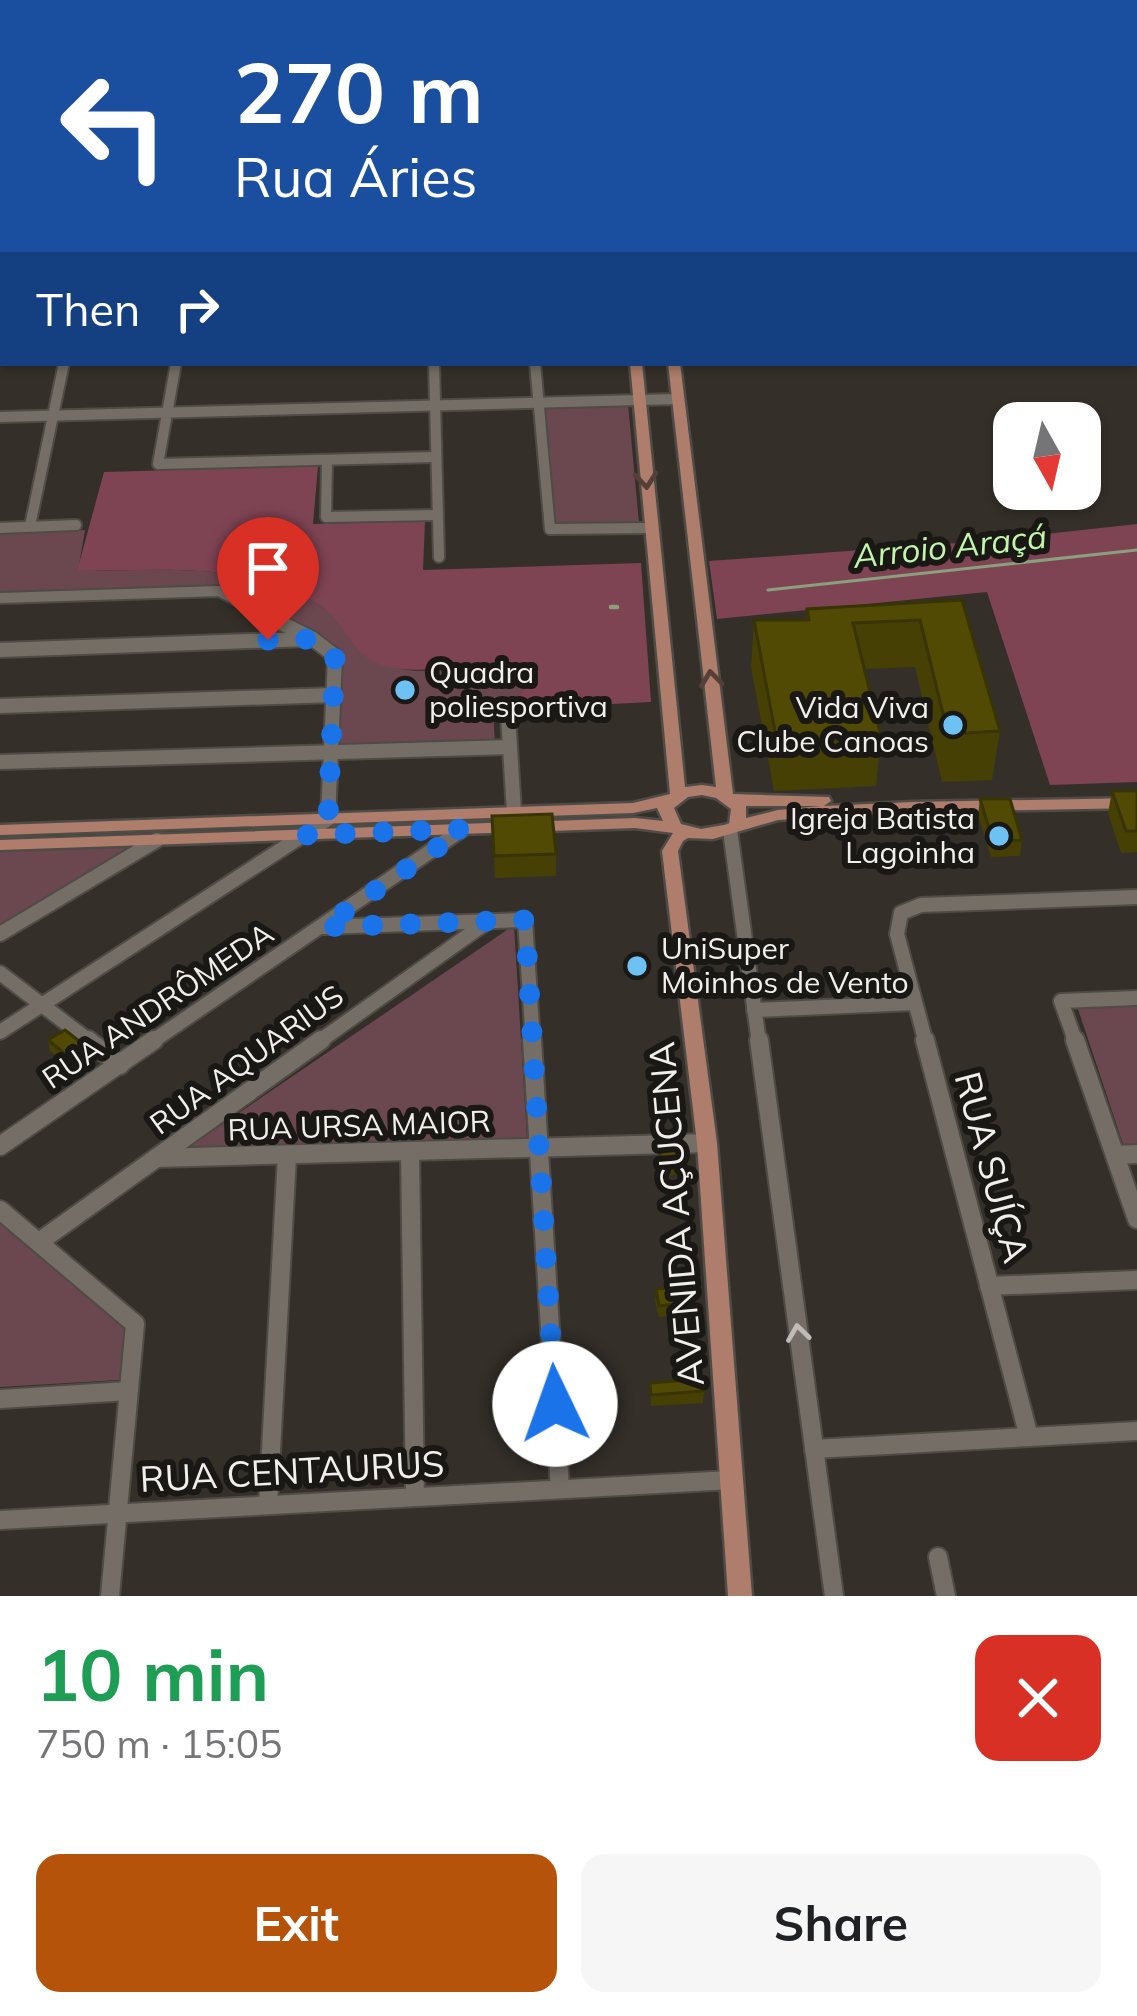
<!DOCTYPE html>
<meta charset="utf-8">
<style>
body{margin:0;font-family:Mulish,sans-serif;background:#f6f6f6;color:#202124;height:100vh;display:flex;flex-direction:column;font-size:45px;white-space:nowrap}
*{box-sizing:border-box;margin:0}
p{font-size:39px;color:#757577}
.icon{flex:none;width:66px;height:66px;fill:none;stroke:currentColor;stroke-width:2;stroke-linecap:round;stroke-linejoin:round}
.map{position:relative;height:1596px;overflow:hidden}
.panel{display:flex;flex-direction:column;background:#fff;flex:1}
.panel>*{flex:none}
.top-card{position:absolute;left:0px;top:0px;width:1137px;height:366px;box-shadow:0 3px 9px #0004;background:#1a4fa0;color:#fff;overflow:hidden}
.needle{width:78px;rotate:172deg}
.buttons{position:absolute;left:993px;top:402px;display:grid;gap:24px}
.buttons a{display:grid;place-items:center;width:108px;height:108px;border-radius:24px;background:#fff;box-shadow:0 3px 9px #0004;font-size:60px}
.pin{position:absolute;display:grid;place-items:center;width:102px;height:102px;color:#fff;margin:-123px -51px;border-radius:50% 50% 50% 0;rotate:-45deg;box-shadow:0 0 12px #0007}
.pin .icon{rotate:45deg}
.me{position:absolute;width:132px;margin:-66px;rotate:357deg;stroke-linejoin:round;filter:drop-shadow(0 0 9px #0008)}
.turn{display:flex;align-items:center;gap:42px;height:252px;padding:0 36px;font-size:54px}
.turn .icon{width:156px;height:156px;stroke-width:2.5}
.turn b{display:block;font-size:84px;line-height:102px}
.then{display:flex;align-items:center;height:114px;padding:0 36px;background:#0003;gap:24px;font-size:45px}
.round{display:grid;place-items:center;flex:none;width:126px;height:126px;border-radius:24px;background:#f6f6f6}
.head{display:flex;align-items:center;justify-content:space-between;height:204px;padding:0 36px}
h1{font-size:72px;font-weight:700;line-height:90px;color:#1e9e55}
.action{display:flex;gap:24px;margin-top:auto;padding:24px 36px}
.action a{flex:1;height:138px;border-radius:24px;background:#b45309;color:#fff;font-size:48px;font-weight:700;line-height:138px;text-align:center}
.action a+a{background:#f6f6f6;color:#202124}
.map>svg:first-child{display:block}
.green{fill:#6b474f}
.forest{fill:#7f4453}
.lines{fill:none;stroke-linecap:round;stroke-linejoin:round}
.stream-far1{stroke:#8aa07d;stroke-width:3}
.stream{stroke:#8aa07d;stroke-width:4.5}
.minor-far3-casing{stroke:#4f4b46;stroke-width:12}
.minor-far2-casing{stroke:#4f4b46;stroke-width:14}
.minor-far1-casing{stroke:#4f4b46;stroke-width:18}
.minor-casing{stroke:#4f4b46;stroke-width:22}
.major-casing{stroke:#4f4b46;stroke-width:5}
.minor-far3{stroke:#746e67;stroke-width:9}
.minor-far2{stroke:#746e67;stroke-width:10}
.minor-far1{stroke:#746e67;stroke-width:14}
.minor{stroke:#746e67;stroke-width:18}
.major{fill:#ae7d6c;fill-rule:evenodd}
.wall{fill:#464004}
.shaded-wall{fill:#393404}
.building{fill:#514a05;stroke:#393404;stroke-width:3}
.oneway{stroke:#554038}
.oneway2{stroke:#c0bbb6}
.route{stroke:#1a73e8;stroke-width:21;stroke-dasharray:0 37.8}
.poi-dot{fill:#6dc2f3;stroke:#1a1815;stroke-width:4.5}
.labels{text-anchor:middle;stroke-width:12;stroke-linejoin:round;paint-order:stroke}
.poi-label{font-size:30px;fill:#f2eeeb;stroke:#1a1815;text-anchor:start}
.street-label{font-size:30px;fill:#f2eeeb;stroke:#1a1815}
.water-label{font-size:33px;font-style:italic;fill:#c1f5aa;stroke:#1a1815}
.near-street-label{font-size:36px;fill:#f2eeeb;stroke:#1a1815}
</style>
<div class="map">
<svg width="1137" height="1596" viewBox="0 0 1137 1596">
<rect width="100%" height="100%" fill="#342f29"/>
<!-- green -->
<g class="green">
<path d="M628,404L639,523L556,524L544,406Z"/>
<path d="M85,530L78,571C159,571 249,560 321,606C354,627 350,654 398,668C435,678 481,657 526,668L533,678L515,699L514,709L493,710L495,743L340,749L341,652L227,587L0,594V533Z"/>
<path d="M141,845L0,930V851Z"/>
<path d="M514,925L527,1139L186,1149L488,943Z"/>
<path d="M1137,1006V1147H1124L1078,1009Z"/>
<path d="M0,1222L127,1327L119,1380L0,1387Z"/>
</g>
<!-- forest -->
<g class="forest">
<path d="M318,466L313,524L425,521L423,570L641,563L651,702L514,709L515,699L533,678L526,668C477,656 426,680 379,664C352,654 344,621 321,606C248,560 159,571 77,571L104,472Z"/>
<path d="M1137,524V782L1050,785L987,592L717,619L709,561L972,542Z"/>
</g>
<g class="lines">
<!-- stream-far1 -->
<g class="stream-far1">
<path d="M768,590L1137,550"/>
<path d="M611,607H617"/>
</g>
<!-- stream -->
<path class="stream" d="M611,607H617"/>
<defs>
<g id="minor-far3">
<path d="M587,0H617"/>
<path d="M737,3L742,0"/>
</g>
<g id="minor-far2">
<path d="M176,363L158,464L436,457"/>
<path d="M434,363L439,557"/>
<path d="M535,363L550,529L650,528"/>
<path d="M0,417L678,399"/>
<path d="M327,460L326,517L438,515"/>
<path d="M30,526L64,363"/>
<path d="M0,528L76,525"/>
<path d="M0,598L219,591L254,609"/>
</g>
<g id="minor-far1">
<path d="M0,650L308,639"/>
<path d="M0,706L334,695"/>
<path d="M508,715L514,812"/>
<path d="M0,762L510,747"/>
<path d="M730,830L759,1043"/>
<path d="M323,927L525,920L533,1043"/>
<path d="M0,934L157,840"/>
<path d="M0,973L92,1043"/>
<path d="M754,1010L914,1003"/>
<path d="M0,1032L328,819L335,656L313,639L248,606"/>
<path d="M150,1043L463,829"/>
<path d="M317,1043L487,922"/>
<path d="M926,1043L897,934L901,913L921,905L1137,897"/>
<path d="M1076,1043L1061,1001L1137,998"/>
</g>
<g id="minor">
<path d="M88,1040L120,1065"/>
<path d="M532,1040L560,1489"/>
<path d="M759,1040L834,1596"/>
<path d="M925,1040L1029,1437"/>
<path d="M1075,1040L1137,1219"/>
<path d="M0,1146L154,1040"/>
<path d="M410,1152L415,1497"/>
<path d="M1115,1155L1137,1154"/>
<path d="M156,1158L707,1143"/>
<path d="M0,1210L135,1324L110,1596"/>
<path d="M39,1242L321,1040"/>
<path d="M989,1286L1137,1280"/>
<path d="M0,1399L128,1391"/>
<path d="M814,1449L1137,1431"/>
<path d="M268,1505L287,1156"/>
<path d="M0,1520L731,1480"/>
<path d="M938,1557L946,1596"/>
</g>
<g id="major">
<path d="M1134,14L1137,15V21L1134,20Z"/>
<path d="M3,56V62L0,63V57Z"/>
<path d="M3,167V182L0,183V168Z"/>
<rect x="0" y="207" width="3" height="16"/>
<path d="M630,363H642L685,787L702,785L716,787L668,363H680L733,794L829,797L831,801L824,806L912,802L1137,798V808L912,812L778,820L713,839L688,838L683,841L678,851L717,1143L752,1596H728L697,1143L662,851L673,833L635,828L0,850V840L635,818L663,821L657,808L633,813L0,835V825L633,803L670,794ZM702,795L716,798L731,809L729,824L701,829L681,824L674,808L688,797ZM746,806H821L778,810L746,818Z"/>
</g>
</defs>
<!-- minor-far3 casing -->
<use href="#minor-far3" class="minor-far3-casing"/>
<!-- minor-far2 casing -->
<use href="#minor-far2" class="minor-far2-casing"/>
<!-- minor-far1 casing -->
<use href="#minor-far1" class="minor-far1-casing"/>
<!-- minor casing -->
<use href="#minor" class="minor-casing"/>
<!-- major casing -->
<use href="#major" class="major-casing"/>
<!-- minor-far3 -->
<use href="#minor-far3" class="minor-far3"/>
<!-- minor-far2 -->
<use href="#minor-far2" class="minor-far2"/>
<!-- minor-far1 -->
<use href="#minor-far1" class="minor-far1"/>
<!-- minor -->
<use href="#minor" class="minor"/>
<!-- major -->
<use href="#major" class="major"/>
</g>
<!-- wall -->
<g class="wall">
<path d="M962,600L1000,731L992,780L942,782L915,667L865,669L881,737L876,786L774,791L751,667L754,620H806L807,609Z"/>
<path d="M1112,791H1137V852L1121,853L1108,813Z"/>
<path d="M980,799L1022,840L1020,856L991,857L978,815Z"/>
<path d="M492,816L556,854V876L495,878Z"/>
<path d="M48,1040L95,1063L78,1074L50,1051Z"/>
<path d="M659,1146L688,1163L687,1174L660,1175Z"/>
<path d="M656,1289L693,1302V1313L659,1317L655,1301Z"/>
<path d="M650,1383L704,1391L703,1403L651,1406Z"/>
</g>
<!-- shaded-wall -->
<path class="shaded-wall" d="M93,1052L95,1063L78,1074L76,1063Z"/>
<!-- building -->
<g class="building">
<path d="M962,600L1000,731L948,734L920,620L853,623L881,737L777,742L754,620H809L807,609Z"/>
<path d="M1112,791H1137V831H1126Z"/>
<path d="M980,799H1010L1022,840L993,841Z"/>
<path d="M552,814L556,854L494,856L492,816Z"/>
<path d="M65,1030L93,1052L76,1063L48,1040Z"/>
<path d="M659,1146H686L688,1163L661,1164Z"/>
<path d="M690,1286L693,1302L659,1306L656,1289Z"/>
<path d="M702,1379L704,1391L651,1395L650,1383Z"/>
</g>
<!-- one-way arrows -->
<defs><path id="oneway-chevron" d="M-2-3.5L2.5 0L-2 3.5" fill="none" stroke-width="1.6" stroke-linecap="round" stroke-linejoin="round" transform="scale(3)"/></defs>
<g class="oneway">
<use href="#oneway-chevron" transform="translate(646 480) rotate(85)"/>
<use href="#oneway-chevron" transform="translate(711 679) rotate(-97)"/>
</g>
<use class="oneway2" href="#oneway-chevron" transform="translate(798 1333) rotate(-98)"/>
<g class="lines">
<!-- route -->
<path class="route" d="M268,640L313,639L335,656L328,819L306,835L464,829L323,927L525,920L555,1404"/>
</g>
<!-- markers -->
<g class="poi-dot">
<circle cx="405" cy="690" r="12"/>
<circle cx="953" cy="725" r="12"/>
<circle cx="999" cy="836" r="12"/>
<circle cx="637" cy="966" r="12"/>
</g>
<g class="labels">
<!-- poi labels -->
<g class="poi-label">
<text x="429" y="683">Quadra<tspan x="429" dy="34">poliesportiva</tspan></text>
<text x="929" y="718" text-anchor="end">Vida Viva<tspan x="929" dy="34">Clube Canoas</tspan></text>
<text x="975" y="829" text-anchor="end">Igreja Batista<tspan x="975" dy="34">Lagoinha</tspan></text>
<text x="661" y="959">UniSuper<tspan x="661" dy="34">Moinhos de Vento</tspan></text>
</g>
<!-- street labels -->
<g class="street-label">
<text transform="translate(158 1006) rotate(-34)" y="10">RUA ANDRÔMEDA</text>
<text transform="translate(247 1060) rotate(-36)" y="10">RUA AQUARIUS</text>
<text transform="translate(359 1126) rotate(-2)" y="10">RUA URSA MAIOR</text>
</g>
<!-- water labels -->
<g class="water-label">
<text transform="translate(950 546) rotate(-6)" y="12">Arroio Araçá</text>
</g>
<!-- near-street labels -->
<g class="near-street-label">
<text transform="translate(992 1167) rotate(75)" y="13">RUA SUÍÇA</text>
<text transform="translate(676 1214) rotate(-95)" y="13">AVENIDA AÇUCENA</text>
<text transform="translate(292 1471) rotate(-3)" y="13">RUA CENTAURUS</text>
</g>
</g>
</svg>
<div class="buttons">
<a><svg class="needle" viewBox="-14 -14 28 28"><path d="M0-13l5 13h-10z" fill="#e53935"/><path d="M0 13l5-13h-10z" fill="#757577"/></svg></a>
</div>
<div class="pin" style="left:268px;top:640px;background:#d93025"><svg class="icon" aria-label="arrive" viewBox="0 0 24 24"><path d="M6 21V4h12l-3 4 3 4H6"/></svg></div>
<svg class="me" style="left:555px;top:1404px" viewBox="-20 -20 40 40"><circle r="19" fill="#fff"/><path d="M0-13L10 11 0 6-10 11z" fill="#1a73e8"/></svg>
<div class="top-card">
<div class="turn"><svg class="icon" aria-label="left" viewBox="0 0 24 24"><path d="M17 20v-9H6M10 6l-5 5 5 5"/></svg><div><b>270 m</b>Rua Áries</div></div>
<div class="then">Then<svg class="icon" aria-label="right" viewBox="0 0 24 24"><path d="M7 20v-9h11M14 6l5 5-5 5"/></svg></div>
</div>
</div>
<section class="panel">
<div class="head"><div><h1>10 min</h1><p>750 m · 15:05</p></div><a class="round" style="background:#d93025;color:#fff"><svg class="icon" aria-label="close" viewBox="0 0 24 24"><path d="M6 6l12 12M18 6L6 18"/></svg></a></div>
<div class="action"><a>Exit</a><a>Share</a></div>
</section>
